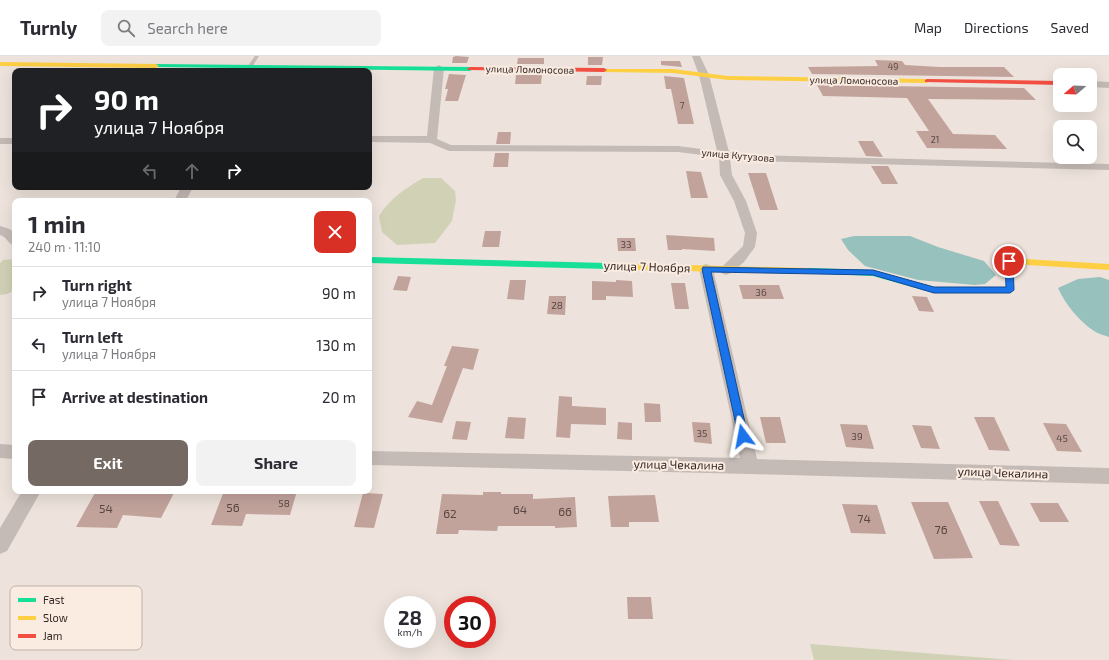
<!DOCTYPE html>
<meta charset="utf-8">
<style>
body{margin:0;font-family:"Exo 2",sans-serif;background:#f2f2f3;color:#2b2b33;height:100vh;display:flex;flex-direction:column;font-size:15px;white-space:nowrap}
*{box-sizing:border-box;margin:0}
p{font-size:13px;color:#7c7c81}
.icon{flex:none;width:22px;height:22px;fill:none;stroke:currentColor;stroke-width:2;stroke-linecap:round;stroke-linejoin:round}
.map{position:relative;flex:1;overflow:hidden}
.drawer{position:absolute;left:12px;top:142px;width:360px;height:296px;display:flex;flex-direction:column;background:#fff;border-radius:8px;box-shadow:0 4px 16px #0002}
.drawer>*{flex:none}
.guide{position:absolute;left:12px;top:12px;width:360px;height:122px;border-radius:8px;box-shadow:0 4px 16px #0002;background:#202124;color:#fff;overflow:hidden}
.needle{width:26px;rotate:251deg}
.buttons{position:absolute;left:1053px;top:12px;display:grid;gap:8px}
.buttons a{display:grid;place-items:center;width:44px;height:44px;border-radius:8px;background:#fff;box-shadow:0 4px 16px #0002;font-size:20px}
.speed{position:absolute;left:384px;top:540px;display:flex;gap:8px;font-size:20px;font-weight:700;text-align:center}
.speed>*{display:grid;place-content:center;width:52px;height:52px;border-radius:50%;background:#fff;box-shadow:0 4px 16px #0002;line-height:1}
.speed small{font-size:10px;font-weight:400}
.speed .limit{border:6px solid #d22;background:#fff;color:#111}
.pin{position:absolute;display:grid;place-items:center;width:34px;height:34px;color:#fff;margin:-17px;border:2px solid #fff;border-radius:50%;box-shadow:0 1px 4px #0007}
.me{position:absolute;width:44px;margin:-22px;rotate:347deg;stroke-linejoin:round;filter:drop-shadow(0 0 3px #0008)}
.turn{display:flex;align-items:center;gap:14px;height:84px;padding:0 16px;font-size:18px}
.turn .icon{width:52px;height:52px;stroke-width:2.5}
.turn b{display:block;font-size:28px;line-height:34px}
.lanes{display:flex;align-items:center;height:38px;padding:0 16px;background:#0003;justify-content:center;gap:20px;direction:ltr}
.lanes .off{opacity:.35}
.round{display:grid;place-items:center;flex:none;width:42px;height:42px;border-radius:8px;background:#f2f2f3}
.headline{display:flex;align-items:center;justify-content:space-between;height:68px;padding:0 16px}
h1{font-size:24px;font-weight:700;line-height:30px}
.action{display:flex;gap:8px;margin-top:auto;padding:8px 16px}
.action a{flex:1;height:46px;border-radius:8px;background:#756964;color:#fff;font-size:16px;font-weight:700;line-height:46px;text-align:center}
.action a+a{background:#f2f2f3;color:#2b2b33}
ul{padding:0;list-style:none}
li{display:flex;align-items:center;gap:12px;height:52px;padding:0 16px;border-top:1px solid #e1e1e2}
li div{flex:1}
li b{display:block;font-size:15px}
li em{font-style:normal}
header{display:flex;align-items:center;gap:24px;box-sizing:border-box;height:56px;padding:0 20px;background:#fff;border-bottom:1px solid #e1e1e2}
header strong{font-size:19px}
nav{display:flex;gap:22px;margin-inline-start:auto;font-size:14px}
.search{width:280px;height:36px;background:#f2f2f3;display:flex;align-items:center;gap:10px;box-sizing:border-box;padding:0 14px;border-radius:8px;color:#7c7c81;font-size:15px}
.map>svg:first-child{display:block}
.green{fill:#d0d1b5}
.water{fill:#97c1bc}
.building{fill:#c2a39c}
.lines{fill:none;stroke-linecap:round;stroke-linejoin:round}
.lane{fill:#c5bbb6;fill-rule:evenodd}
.street{fill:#c5bbb6;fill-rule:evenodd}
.fast{fill:#16e098;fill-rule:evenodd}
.slow{fill:#ffcf43;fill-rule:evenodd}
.jam{fill:#f24e42;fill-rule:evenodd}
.route{fill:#1a73e8;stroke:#114b97}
.labels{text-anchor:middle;stroke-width:4;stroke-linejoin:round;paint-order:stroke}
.far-number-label{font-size:9px;fill:#584742}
.far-street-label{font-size:10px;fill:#352824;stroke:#fbece2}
.number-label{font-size:10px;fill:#584742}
.street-label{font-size:12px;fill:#352824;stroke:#fbece2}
.near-number-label{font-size:12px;fill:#584742}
.key{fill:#fbece2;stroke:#c0b1a9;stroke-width:1}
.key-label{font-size:11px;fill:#352824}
</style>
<header>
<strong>Turnly</strong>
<div class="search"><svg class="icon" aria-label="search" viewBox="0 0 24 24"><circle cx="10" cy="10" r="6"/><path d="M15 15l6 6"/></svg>Search here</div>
<nav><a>Map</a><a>Directions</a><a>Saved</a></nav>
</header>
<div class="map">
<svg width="1109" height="604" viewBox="0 0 1109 604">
<rect width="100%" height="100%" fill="#ede3dc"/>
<!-- green -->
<g class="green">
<path d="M423,122H441L455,135L456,144L452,165L435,187L397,189L382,176L379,160C390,142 406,132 423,122Z"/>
<path d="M15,203V234L7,238L0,239V207L3,204Z"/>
<path d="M810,588L1013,604H814Z"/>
</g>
<!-- water -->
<g class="water">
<path d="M854,180H910L938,191L984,205L996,219L985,228L975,229L918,224L865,210L848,194L841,183Z"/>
<path d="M1100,221L1109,224V281C1104,279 1099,278 1094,275C1079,265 1065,248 1058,232L1078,223Z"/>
</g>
<!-- building -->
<g class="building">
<path d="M456,0L469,1L467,7H452L453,1Z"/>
<path d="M588,1H603L602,9H588Z"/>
<path d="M518,2H544V8H517Z"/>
<path d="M875,4L902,5L905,9L940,11H1004L1014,21L812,18L808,11L878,10Z"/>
<path d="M661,5H680L682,11L661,9Z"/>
<path d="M449,18L466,19L458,45H445L448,33H445Z"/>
<path d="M516,19H542L541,28H515Z"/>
<path d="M587,20H602L601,29H586Z"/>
<path d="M664,20L684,22L694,68H678L671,33H666Z"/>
<path d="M817,29L1024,32L1036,44L928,43L953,78L995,79L1007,93L927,92L916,75H929L907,42L823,40Z"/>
<path d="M498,76H511L510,88H496Z"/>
<path d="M858,85H873L883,101L866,100Z"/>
<path d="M495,97H509L508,111H493Z"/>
<path d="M871,110H888L898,128H882Z"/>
<path d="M686,115L701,116L708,142H691Z"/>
<path d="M748,117H766L778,154H760Z"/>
<path d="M485,175H501L499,191H482Z"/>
<path d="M666,179L714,182L715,195L682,193V194H668Z"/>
<path d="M617,182H635L636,195H618Z"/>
<path d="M398,220L411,221L407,235L393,234Z"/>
<path d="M510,224H526L524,244L507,243Z"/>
<path d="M616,224L632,225L633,241L606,240V244H592V225L616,226Z"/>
<path d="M671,227H685L689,253H675Z"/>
<path d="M739,229H779L784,243H743Z"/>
<path d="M549,240H566L565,259L547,258Z"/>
<path d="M912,240L927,241L934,256L919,255Z"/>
<path d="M452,290L479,293L473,314L463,312L442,367L408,361L417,345L432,349L447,310H444Z"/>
<path d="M559,340L572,341V350L606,352V369L571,368L570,382L556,381Z"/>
<path d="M644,347L660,348L661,366H645Z"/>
<path d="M508,361L526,362L524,383L505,382Z"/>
<path d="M760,361H780L786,387H766Z"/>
<path d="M974,361H994L1010,395L989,394Z"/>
<path d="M456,365L471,366L467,384L452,383Z"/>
<path d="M618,366L632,367V384L617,383Z"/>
<path d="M692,366L710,367L712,388L694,386Z"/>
<path d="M1043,367L1066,368L1082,396L1057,395Z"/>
<path d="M840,368L867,369L874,393L846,391Z"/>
<path d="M912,369L931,370L940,393L921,392Z"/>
<path d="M96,435L148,436L175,435L161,462L123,459L117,472L76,471Z"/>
<path d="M224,435H297L290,459L246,458L242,470L211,469Z"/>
<path d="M483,436H501V438H533V443L575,441L577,471L555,472V470H498L497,475L459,474L458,478H436L442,438L483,439Z"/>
<path d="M363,437L383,438L374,472L354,471Z"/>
<path d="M655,439L659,466H629V471H611L608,440Z"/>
<path d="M979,445H998L1020,490L1000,489Z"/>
<path d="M911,446H948L973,502L934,503Z"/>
<path d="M1030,447H1058L1069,466H1040Z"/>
<path d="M842,448L877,449L886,478L851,477Z"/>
<path d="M627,541H651L653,563H628Z"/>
</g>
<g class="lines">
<!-- lane -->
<path class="lane" d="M255,0H259L252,11H248V10Z"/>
<!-- street -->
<g class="street">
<path d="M692,0H700L709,19L729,96L750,99L1109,108V114L750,105L730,103L732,119L746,145L757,177L755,191L744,206L731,217L726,219L721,217L719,214L743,190L745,177L734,145L720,119L719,101L678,96L449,95L430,87L369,86V80H427L434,12L439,9L444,12L437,83L451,89L678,90L717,95L699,19Z"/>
<path d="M1090,25L1109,26V32L1090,31Z"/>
<rect x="0" y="82" width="15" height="6"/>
<path d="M181,131H193L186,145H174Z"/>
<path d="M0,170C15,174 15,175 15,190C8,188 7,181 0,179Z"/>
<path d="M706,208L711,210L713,213L757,403L1109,412V428L750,418L369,409V395L740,402L699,213L701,210Z"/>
<path d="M0,388L15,389V403L0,402Z"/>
<path d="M22,435H41L7,495L0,498V472Z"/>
</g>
<!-- fast -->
<g class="fast">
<path d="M156,8L470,11L473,13L470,15L154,11V9Z"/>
<path d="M369,201L608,207L612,210L608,213L369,207Z"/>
<path d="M808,212L873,214L934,231H1006L1010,229L1013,230L1014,234L1010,237H934L873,220L805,217L804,215L805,213Z"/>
</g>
<!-- slow -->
<g class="slow">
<path d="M0,6L156,8L159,10L156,12L0,10Z"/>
<path d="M602,13H673L728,20L927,23L930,25L927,27L728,24L673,17L604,16L602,15Z"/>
<path d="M1009,202L1109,208V214L1013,208L1014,232L1010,235L1006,232L1005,205Z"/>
<path d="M608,207L808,212L812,215L808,218L608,213L604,210Z"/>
</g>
<!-- jam -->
<g class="jam">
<path d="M470,11L604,12L607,14L604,16L468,14L467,13Z"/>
<path d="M927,23L1060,25V29L925,26V24Z"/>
</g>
</g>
<!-- route -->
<path class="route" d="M1009,202L1013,205L1014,234L1010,237H934L873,219L711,216L748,380L747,383L743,384L739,383L702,213L703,211L873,214L934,231H1006L1005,205Z"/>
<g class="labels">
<!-- far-number labels -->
<g class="far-number-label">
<text x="893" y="14">49</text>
<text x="682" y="53">7</text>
<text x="935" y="87">21</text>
</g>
<!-- far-street labels -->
<g class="far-street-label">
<text transform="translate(530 13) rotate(1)" y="4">улица Ломоносова</text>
<text transform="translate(854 24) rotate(1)" y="4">улица Ломоносова</text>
<text transform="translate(738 99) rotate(5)" y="4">улица Кутузова</text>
</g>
<!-- number labels -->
<g class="number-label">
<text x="626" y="192">33</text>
<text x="761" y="240">36</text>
<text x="557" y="253">28</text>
<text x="702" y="381">35</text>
<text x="857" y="384">39</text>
<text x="1062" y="386">45</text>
<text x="284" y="451">58</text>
</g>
<!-- street labels -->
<g class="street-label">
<text transform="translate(647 211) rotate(2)" y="4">улица 7 Ноября</text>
<text transform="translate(679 409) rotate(1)" y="4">улица Чекалина</text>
<text transform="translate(1003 417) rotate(2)" y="4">улица Чекалина</text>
</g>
<!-- near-number labels -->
<g class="near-number-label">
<text x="233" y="456">56</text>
<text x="106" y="457">54</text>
<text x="520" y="458">64</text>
<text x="565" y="460">66</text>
<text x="450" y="462">62</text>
<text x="864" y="467">74</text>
<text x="941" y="478">76</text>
</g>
</g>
<!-- legend -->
<rect x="10" y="530" width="132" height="64" rx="6" class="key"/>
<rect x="18" y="542" width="18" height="4" fill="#16e098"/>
<rect x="18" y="560" width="18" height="4" fill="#ffcf43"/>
<rect x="18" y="578" width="18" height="4" fill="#f24e42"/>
<g class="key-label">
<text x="43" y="548">Fast</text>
<text x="43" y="566">Slow</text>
<text x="43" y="584">Jam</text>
</g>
</svg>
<div class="buttons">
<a><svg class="needle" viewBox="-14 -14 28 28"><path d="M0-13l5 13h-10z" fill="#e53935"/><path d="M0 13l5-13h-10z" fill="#7c7c81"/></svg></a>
<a><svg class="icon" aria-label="search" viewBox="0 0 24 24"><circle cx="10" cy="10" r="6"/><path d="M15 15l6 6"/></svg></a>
</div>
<div class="speed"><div>28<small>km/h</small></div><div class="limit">30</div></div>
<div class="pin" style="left:1009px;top:205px;background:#d93025"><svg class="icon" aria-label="arrive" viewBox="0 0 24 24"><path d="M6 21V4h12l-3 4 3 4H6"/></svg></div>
<svg class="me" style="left:743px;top:380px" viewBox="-20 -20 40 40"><path d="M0-17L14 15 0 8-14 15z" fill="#1a73e8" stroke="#fff" stroke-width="4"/></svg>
<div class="guide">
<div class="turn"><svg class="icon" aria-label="right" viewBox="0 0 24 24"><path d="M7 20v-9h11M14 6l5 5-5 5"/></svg><div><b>90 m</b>улица 7 Ноября</div></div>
<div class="lanes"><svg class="icon off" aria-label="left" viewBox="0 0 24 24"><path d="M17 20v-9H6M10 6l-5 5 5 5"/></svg><svg class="icon off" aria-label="ahead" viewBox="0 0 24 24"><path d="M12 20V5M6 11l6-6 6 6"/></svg><svg class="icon" aria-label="right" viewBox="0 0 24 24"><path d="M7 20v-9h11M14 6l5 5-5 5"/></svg></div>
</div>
<section class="drawer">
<div class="headline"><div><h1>1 min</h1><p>240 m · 11:10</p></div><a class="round" style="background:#d93025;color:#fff"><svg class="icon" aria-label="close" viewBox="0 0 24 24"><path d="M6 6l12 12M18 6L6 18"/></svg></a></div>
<ul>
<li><svg class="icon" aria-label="right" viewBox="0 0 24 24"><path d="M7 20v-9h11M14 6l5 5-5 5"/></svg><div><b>Turn right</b><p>улица 7 Ноября</p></div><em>90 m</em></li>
<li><svg class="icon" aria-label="left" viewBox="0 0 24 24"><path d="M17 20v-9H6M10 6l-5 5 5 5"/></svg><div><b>Turn left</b><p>улица 7 Ноября</p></div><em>130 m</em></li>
<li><svg class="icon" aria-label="arrive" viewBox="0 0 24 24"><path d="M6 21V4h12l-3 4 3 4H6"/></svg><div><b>Arrive at destination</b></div><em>20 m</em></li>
</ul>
<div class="action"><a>Exit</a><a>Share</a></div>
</section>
</div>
